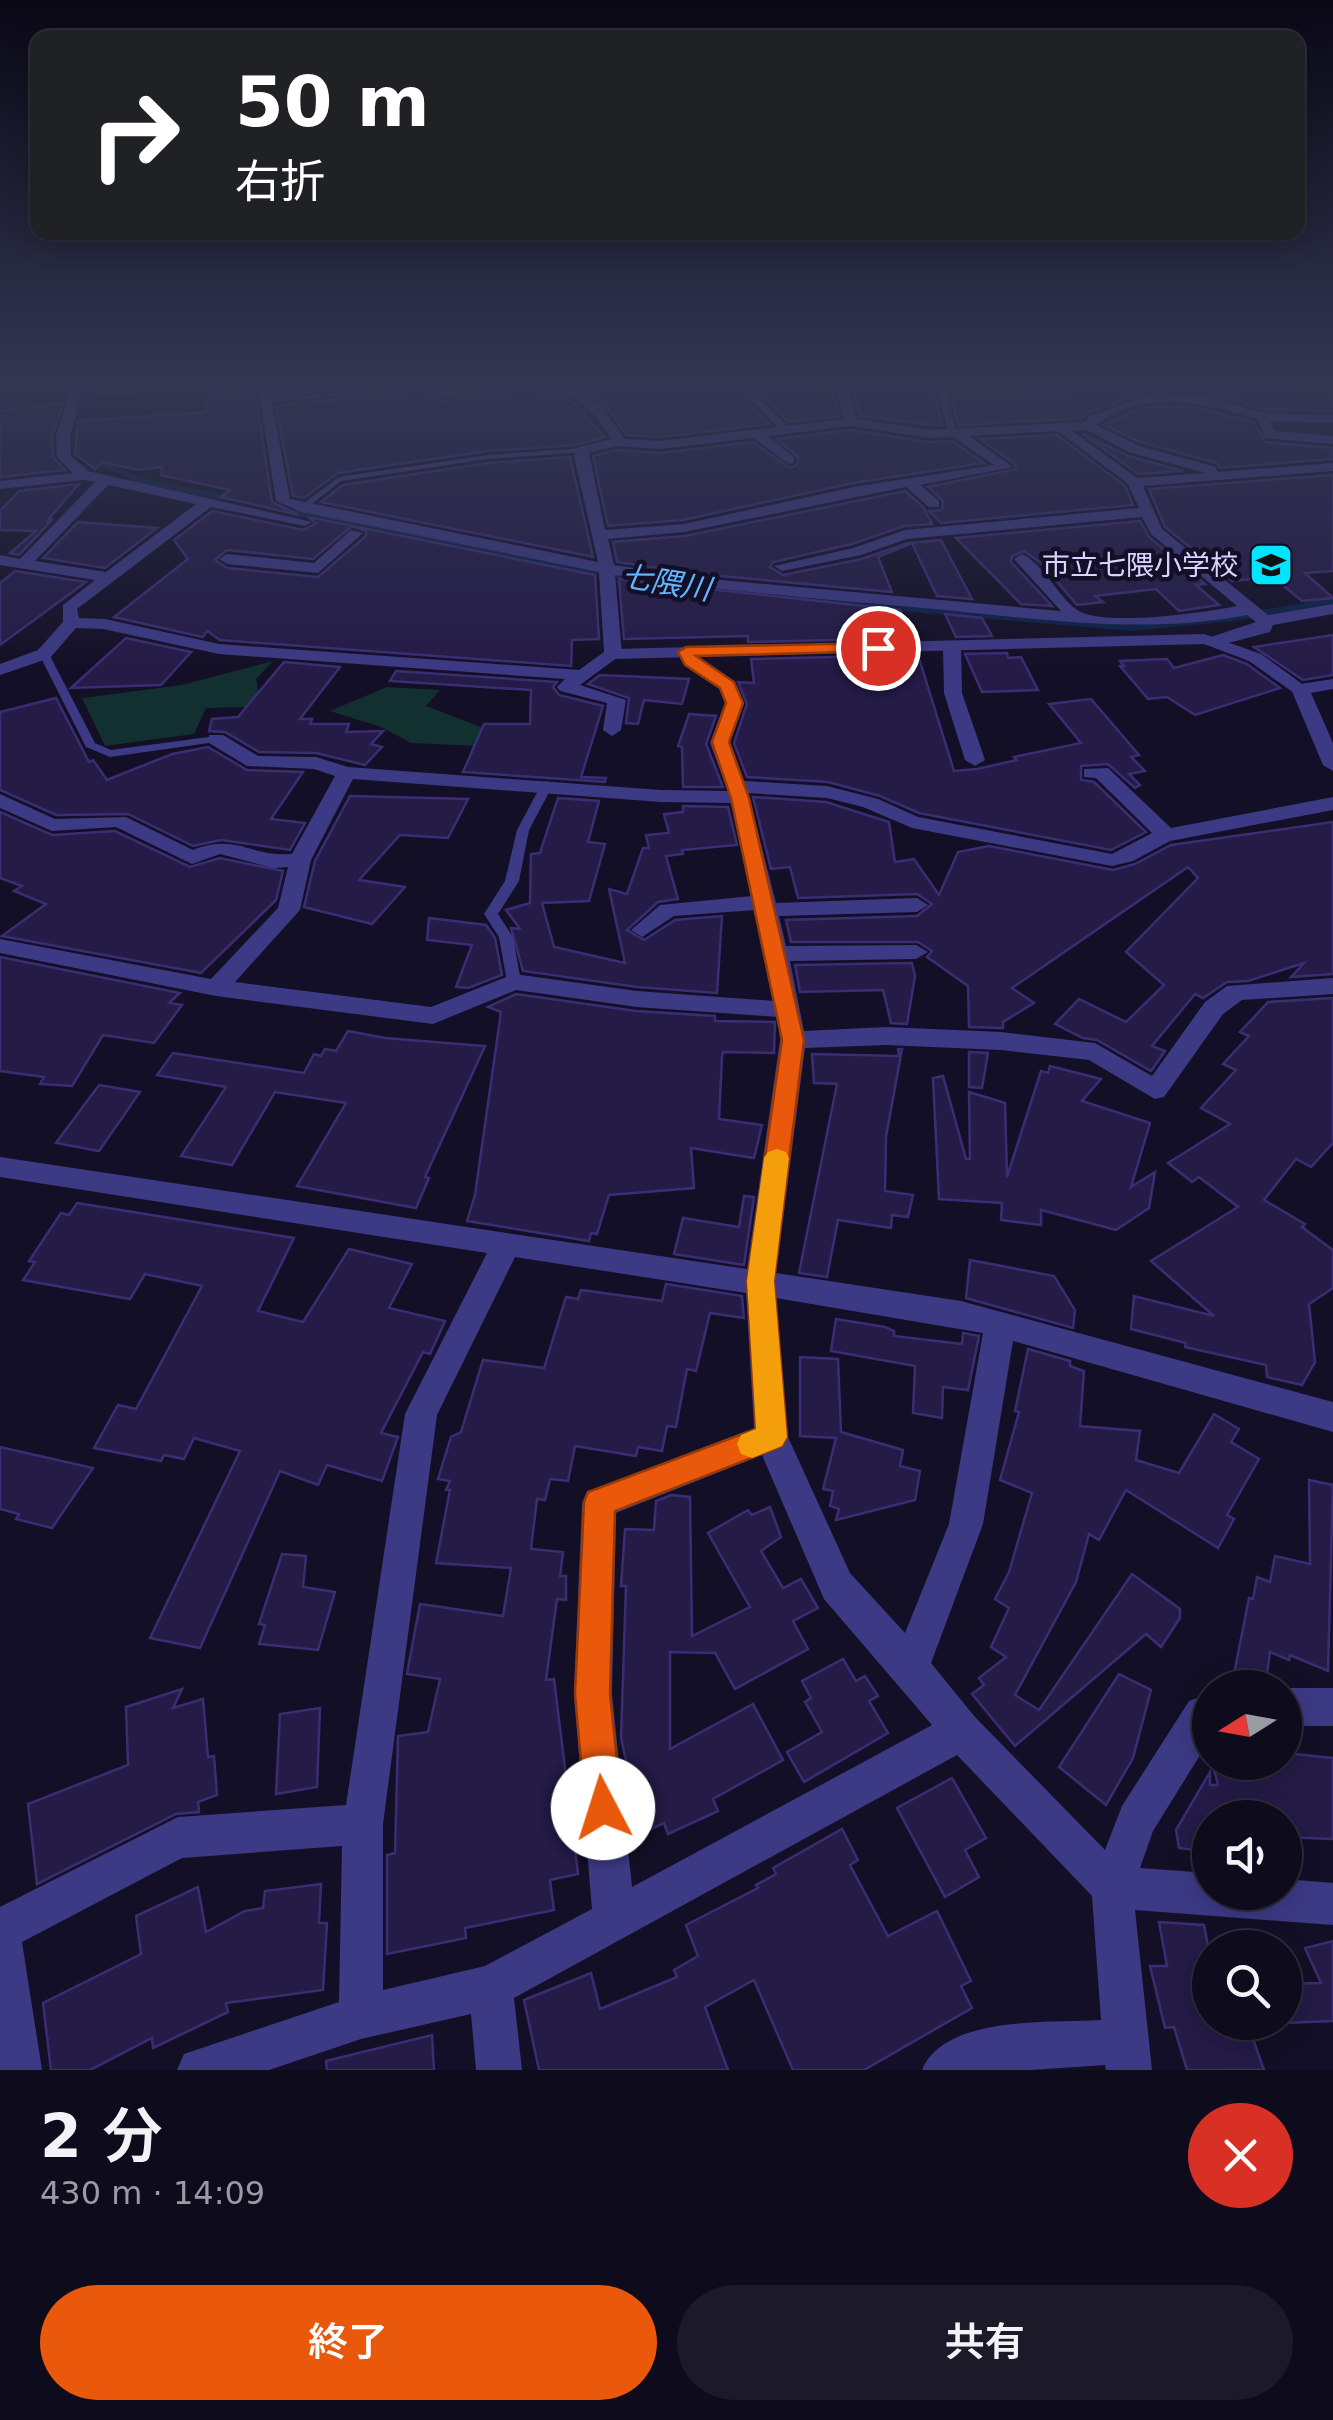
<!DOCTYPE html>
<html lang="ja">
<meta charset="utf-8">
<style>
body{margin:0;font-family:"DejaVu Sans","Noto Sans JP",sans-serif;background:#1c1929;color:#f1f3f6;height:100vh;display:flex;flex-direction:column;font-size:38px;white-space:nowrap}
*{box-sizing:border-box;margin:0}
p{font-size:32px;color:#9b9ba3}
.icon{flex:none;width:55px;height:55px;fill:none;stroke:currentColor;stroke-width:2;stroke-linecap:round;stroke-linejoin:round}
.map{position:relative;height:2070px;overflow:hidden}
.side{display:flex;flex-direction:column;background:#0e0b1c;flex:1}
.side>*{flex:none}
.guide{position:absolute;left:30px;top:30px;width:1275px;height:210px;border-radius:20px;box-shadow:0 5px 25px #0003,0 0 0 2px #2e2b3b;background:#202124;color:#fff;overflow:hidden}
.needle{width:65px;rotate:259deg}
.buttons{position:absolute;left:1192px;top:1670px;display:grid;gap:20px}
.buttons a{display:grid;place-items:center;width:110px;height:110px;border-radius:50%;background:#0e0b1c;box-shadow:0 5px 25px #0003,0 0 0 2px #2e2b3b;font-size:50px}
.pin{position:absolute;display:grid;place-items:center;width:85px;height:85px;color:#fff;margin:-42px;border:5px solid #fff;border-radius:50%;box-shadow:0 2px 10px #0007}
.me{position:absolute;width:110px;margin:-55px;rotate:355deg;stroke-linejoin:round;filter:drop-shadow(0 0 8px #0008)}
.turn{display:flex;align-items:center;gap:35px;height:210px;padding:0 40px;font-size:45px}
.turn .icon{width:130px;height:130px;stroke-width:2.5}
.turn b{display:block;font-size:70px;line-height:85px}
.round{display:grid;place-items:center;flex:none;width:105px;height:105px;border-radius:52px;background:#1c1929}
.summary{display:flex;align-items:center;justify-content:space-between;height:170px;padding:0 40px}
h1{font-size:60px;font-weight:600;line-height:75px}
.action{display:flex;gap:20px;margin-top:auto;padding:20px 40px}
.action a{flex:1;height:115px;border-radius:60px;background:#ea580c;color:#fff;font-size:40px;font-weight:600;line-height:115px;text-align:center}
.action a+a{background:#1c1929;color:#f1f3f6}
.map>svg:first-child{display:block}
.green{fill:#12302f}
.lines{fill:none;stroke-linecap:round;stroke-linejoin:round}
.stream-far1{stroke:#0c2248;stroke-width:5}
.stream{stroke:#0c2248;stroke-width:6}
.building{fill:#241b47;stroke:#3b2d73;stroke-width:2.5;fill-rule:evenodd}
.service{fill:#3d3a85;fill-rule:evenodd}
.minor{fill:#3d3a85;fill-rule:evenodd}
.tertiary{fill:#3d3a85;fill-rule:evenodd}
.route{fill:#ea580c;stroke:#983908;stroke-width:2.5}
.slow{fill:#f59e0b}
.labels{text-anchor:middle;stroke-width:9;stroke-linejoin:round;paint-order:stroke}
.far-poi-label{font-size:28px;fill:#d9d4ff;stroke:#130f26;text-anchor:end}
.far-water-label{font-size:30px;font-style:italic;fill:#62b6ff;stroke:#130f26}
</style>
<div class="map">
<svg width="1333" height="2070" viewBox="0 0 1333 2070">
<rect width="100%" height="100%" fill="#130f26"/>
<!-- green -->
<g class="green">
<path d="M273,661L256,679L260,700L248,707L206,708L194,734L105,746L82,698L182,685Z"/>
<path d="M387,687L440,690L426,706L481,727L478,746L411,743L381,727L330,711Z"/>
</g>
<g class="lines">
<!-- stream-far1 -->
<g class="stream-far1">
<path d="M85,431L91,381"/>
<path d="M91,458L141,481L233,499"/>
<path d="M282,510L558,566"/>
</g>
<!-- stream -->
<g class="stream">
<path d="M546,563L689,587"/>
<path d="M794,599L1131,628L1233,618L1333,601"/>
</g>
</g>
<!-- building -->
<g class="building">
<path d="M353,381H407L274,396L273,389Z"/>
<path d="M619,381H810L811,390H832L839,416L788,422L761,394L752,393L749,404L770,424L660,437L626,435L604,403L585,390Z"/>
<path d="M858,381H936L932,386L943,426L860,416L853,390Z"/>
<path d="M1143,381H1277L1292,391L1333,388V411L1264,409L1207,392L1155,388L1089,412L1083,418L958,425L951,396L1142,390L1146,386Z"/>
<path d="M255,391L272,502L299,515L221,497L230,490L161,475L162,467L139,470L102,462L95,469L75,454L78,421L206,412L207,396Z"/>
<path d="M422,391L439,402L514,391L556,394L574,403L605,437L576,445L488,451L338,473L304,498L293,496L276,406Z"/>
<path d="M63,403L52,436L53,457L65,470L0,477V411Z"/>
<path d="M1155,406L1195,408L1254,422L1265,442L1333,448V459L1220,468L1217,463L1140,442L1104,425L1136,410Z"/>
<path d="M851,430L928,442L952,441L984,463L853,483L683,520L608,526L593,456L616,450L660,453L753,442L790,468L797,465L798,457L777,439Z"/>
<path d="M1083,434L1128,456L1183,471L1138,474Z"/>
<path d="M1057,435L1125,486L1133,505L941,523L929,511L942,510L943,501L928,487L1016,469L1015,464L980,439Z"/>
<path d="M570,457L593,557L321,502L343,485L488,463Z"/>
<path d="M1333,475V571L1305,573L1333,598L1302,601L1273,577L1232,581L1165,527L1149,489Z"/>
<path d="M79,484L46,522L53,519L19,555L10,553L36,531L0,530V511L19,491Z"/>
<path d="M905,491L923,507L932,524L904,526L852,544L773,562L770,567L783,575L862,559L908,543L941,540L972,599L937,596L912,543L878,557L892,592L699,574L617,562L613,542L685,536Z"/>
<path d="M212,511L304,530L316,523L308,517L595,575L599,639L572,640L571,666L220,640L207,631L203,637L114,617L188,559L174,540ZM352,526L366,531V536L318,577L227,568L215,560L227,550L313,559Z"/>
<path d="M1140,521L1149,537L1205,584L1196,585L1219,605L1179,611L1156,589L1095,596L1103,602L1077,605L1041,563L1024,551L1012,556L1011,562L1052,606L1021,604L956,538Z"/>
<path d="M78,522L157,528L105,568L43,558Z"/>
<path d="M15,571L86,582L0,645V583Z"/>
<path d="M619,579L900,610L911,638L748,642V636L624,639Z"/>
<path d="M945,614L982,618L992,636L956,637Z"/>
<path d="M1333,635V675L1303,680L1254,647Z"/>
<path d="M126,638L191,652L161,685L71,688Z"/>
<path d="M1007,653L1008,658L1021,657L1038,690L982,692L965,654Z"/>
<path d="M918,655L954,771L977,769L1017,760L1014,757L1081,743L1049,704L1091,699L1139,755L1131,757L1145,771L1129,774L1140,785L1135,788L1108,764L1081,766V780L1094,782L1146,832L1111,850L919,813L880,796L828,782L747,777L734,743L747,704L738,682L754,683L751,659Z"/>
<path d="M1223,655L1247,664L1280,688L1195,715L1167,697L1148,699L1120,666H1124L1120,661L1167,659L1174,668Z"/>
<path d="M284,662L340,667L300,719H312L310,724H349L346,732L383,731L371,744L382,747L365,765L316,753L259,752L225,732L209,731L212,719L238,717Z"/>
<path d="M396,671L557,682L553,687L559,695L603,706L581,777L606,778L605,782L463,772L484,724H530L531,690L390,681Z"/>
<path d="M600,675L689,679L682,704L644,700L638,724L626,723L629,698L588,684Z"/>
<path d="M56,698L89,762L93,760L107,780L172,754L208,747L247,770L303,772L271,819L305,823L290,850L221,840L193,846L128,814L56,815L0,790V712Z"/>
<path d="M689,714L716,716L706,744L723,787H683L682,747L678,746Z"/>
<path d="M350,796L468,799L448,838L400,835L359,880L405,887L372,924L304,907L315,861Z"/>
<path d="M753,797L826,802L889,822L895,862L914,859L939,895L958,852L989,846L1113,870L1135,864L1171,845L1333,822V974L1291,977L1304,963L1248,981L1227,982L1203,998L1195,994L1152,1046L1165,1051L1151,1071L1097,1040L1083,1038L1055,1024L1079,999L1126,1022L1164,985L1126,952L1198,878L1188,867L1012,988L1034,1003L1003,1022V1028L969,1027L968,986L927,957L932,951L918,942H791L786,920L917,916L932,904L917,894L798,898L790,867L771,869Z"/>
<path d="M558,798L599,801L588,842L605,844L589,901L542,903L554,947L625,963L609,889L627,894L643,848H649L646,835L669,833L664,814L683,812V806L728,807L737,845L682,850L683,854L666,856L678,899L658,902L627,930L644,940L675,920L722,916L717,993L637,987L523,971L511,928L520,929L506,910L530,903L531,854L540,853Z"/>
<path d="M0,812L52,835L115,831L190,867L220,858L283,871L276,900L201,973L2,936L46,904L14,891L22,886L0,878Z"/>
<path d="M429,918L486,925L495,938L502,975L468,988L456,987L472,945L427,940Z"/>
<path d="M0,957L180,993L169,1003L182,1005L154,1043L103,1035L72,1086L40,1084L44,1077L0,1071Z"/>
<path d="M912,963L915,976L907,1024L891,1023L883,990L800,992L795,965Z"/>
<path d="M516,994L636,1011L715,1016V1021L775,1022L774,1053L723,1052L722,1057L719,1119L762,1125L754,1158L691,1148L694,1188L609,1195L597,1234L591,1233L589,1241L467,1221L475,1195L501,1012L488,1007Z"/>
<path d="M1333,998V1143L1311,1167L1296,1159L1264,1200L1305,1224L1302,1227L1333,1250V1288L1309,1304L1315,1362L1302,1385L1267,1377L1266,1365L1185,1347L1186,1343L1131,1329L1134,1296L1214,1316L1151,1261L1238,1207L1199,1177L1192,1182L1168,1163L1230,1124L1201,1108L1236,1070L1223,1064L1249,1036L1240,1032L1268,1002Z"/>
<path d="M348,1031L385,1038L485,1046L425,1177L429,1178L416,1208L297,1186L346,1103L275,1092L232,1165L181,1156L226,1087L157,1075L173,1053L304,1073L314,1054L321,1056L325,1049L336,1051Z"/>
<path d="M898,1049H902L886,1137L885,1191L913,1195L908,1217L892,1215L891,1228L838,1220L827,1277L799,1273L837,1084L814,1083L812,1054L899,1056Z"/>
<path d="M969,1052L988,1053L982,1088L969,1087Z"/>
<path d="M1050,1066L1101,1079L1082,1101L1150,1123L1131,1187L1155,1172L1149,1208L1116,1230L1041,1210V1225L1001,1220L1002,1203L939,1199L933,1078L943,1076L966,1159H970L969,1092L1005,1103L1007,1177L1041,1071L1048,1073Z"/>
<path d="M99,1085L140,1092L99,1151L56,1143Z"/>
<path d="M744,1196L754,1197L744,1265L674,1254L683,1218L739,1227Z"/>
<path d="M77,1203L294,1238L258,1311L303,1322L349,1249L412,1264L389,1308L445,1321L430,1354L423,1352L381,1433L398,1437L382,1481L327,1465L318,1485L280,1471L200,1648L150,1638L240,1451L194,1438L184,1459L164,1455L161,1461L94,1448L118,1405L136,1409L202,1286L145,1274L130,1299L23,1280L35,1262L29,1261L61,1213L69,1215Z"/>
<path d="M970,1260L1054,1276L1075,1310L1073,1328L966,1298Z"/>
<path d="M666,1284L742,1296L744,1318L710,1313L696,1371L687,1369L676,1427L667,1426L662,1451L638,1447L636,1456L575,1446L568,1481L550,1479L545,1500L537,1499L531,1549L563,1552L560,1576H566V1600L557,1599L546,1680L554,1679L578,1874L550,1880L554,1910L465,1928L466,1938L387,1954V1855L395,1853L398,1736L428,1732L440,1679L407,1674L420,1604L503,1616L511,1568L436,1563L450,1490H446L450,1481L438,1479L451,1437L461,1432L483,1360L544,1368L566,1297L578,1299L581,1290L662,1301Z"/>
<path d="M836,1319L885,1327L894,1331V1336L962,1344L963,1333L979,1336L968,1390L943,1387L942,1418L913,1413L915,1366L831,1351Z"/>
<path d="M1028,1349L1070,1361V1366L1084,1371L1080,1426L1140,1431L1136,1460L1179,1473L1214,1414L1239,1429L1231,1442L1259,1459L1227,1515L1234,1519L1218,1548L1126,1490L1099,1540L1089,1534L1076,1582L1015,1695L1039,1710L1132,1574L1180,1609V1618L1161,1647L1146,1634L1015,1746L972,1694L984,1685L979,1678L1006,1657L991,1647L1009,1608L995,1599L1009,1572L1032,1493L1000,1480L1019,1412L1015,1411Z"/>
<path d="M800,1357L838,1359L841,1432L903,1450L900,1466L920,1471L915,1500L836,1520L839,1509L830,1506L833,1491L823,1489L836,1438L800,1436Z"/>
<path d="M0,1447L93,1468L52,1528L16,1519L19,1514L0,1509Z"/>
<path d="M1309,1480L1333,1485L1328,1671L1290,1655L1289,1660L1270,1652L1265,1687L1234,1674L1249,1598L1253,1599L1257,1577L1270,1582L1275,1556L1310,1564Z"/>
<path d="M671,1495L690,1497L692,1636L750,1607L708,1533L748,1510L752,1515L770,1507L781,1537L761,1551L783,1588L801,1579L818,1608L793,1621L808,1649L735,1689L715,1653L670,1652V1749L753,1704L783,1760L713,1799L718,1811L668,1834L664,1823L631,1838L623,1767L627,1765L621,1738L626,1586H621L625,1529L654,1530L656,1501Z"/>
<path d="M282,1554L306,1556L303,1587L335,1592L318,1650L259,1644L265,1625L259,1624Z"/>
<path d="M843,1659L856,1681L865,1676L878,1696L869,1701L888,1733L804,1782L787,1752L822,1732L805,1702L811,1698L802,1681Z"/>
<path d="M1119,1674L1151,1690L1133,1758L1106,1805L1059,1767Z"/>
<path d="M182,1689L173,1708L203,1699L208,1757L214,1756L217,1795L198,1802L199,1812L176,1814L37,1884L28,1804L128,1765L126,1707Z"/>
<path d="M320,1708L317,1787L276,1794L280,1714Z"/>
<path d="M1285,1753L1333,1758V1839L1285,1837V1818H1210V1852L1179,1848L1176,1830L1210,1772V1785H1218L1212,1762H1285Z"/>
<path d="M952,1778L986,1838L965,1850L979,1877L945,1897L897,1808Z"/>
<path d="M842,1829L858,1860L850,1865L888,1936L937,1911L971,1981L961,1986L972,2008L864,2070H793L754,1980L705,2007L728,2070H539L524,2000L591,1973L600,2009L677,1977L674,1970L698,1956L686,1925L758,1888L756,1885L776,1874L773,1868Z"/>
<path d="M321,1884L319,1923H327L323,1990L226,2003L228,2012L153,2048L152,2038L90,2070H51L43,2003L141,1954L136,1916L198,1887L206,1932L245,1911L263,1908L265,1891Z"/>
<path d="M1159,1922L1204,1925L1210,1957V2022H1247L1264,2070H1187L1174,2027L1165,2028L1150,1966H1167Z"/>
<path d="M1333,1941V2021L1285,2023V1984L1321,1983L1305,1948Z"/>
<path d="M432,2035L434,2070H327L326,2061Z"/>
</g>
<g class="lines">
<!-- service -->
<g class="service">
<path d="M1139,382L1142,386L997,393L946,392L957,434L953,436L949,434L936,385L940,383L944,388L997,389Z"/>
<path d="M422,383L433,384L442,394L435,396L428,388L422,387L264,403L260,401Z"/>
<path d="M752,397H758L788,427V431H782L752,401Z"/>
<path d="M584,448H587V452L488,459L341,481L304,510L297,508L339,477L488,455Z"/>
<path d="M40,652L49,654L95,743L111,750L216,736L222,739L216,742L110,757L86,747L39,654Z"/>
<path d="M547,781L553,785L529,830L519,881L498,914L513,937L521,982L514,987L507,982L499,937L484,914L505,881L517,830L541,785Z"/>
</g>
<!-- minor -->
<g class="minor">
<path d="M516,381H615L575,388L601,405L624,439L660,441L844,419L834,381H846L857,419L929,430L1085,422L1090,416L1155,392L1206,396L1263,413L1333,415V423L1270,421L1275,431L1333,436V444L1265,438L1257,419C1203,403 1146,388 1096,425L1139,446L1216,467L1217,472L1333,463V471L1143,486L1162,529L1268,615L1333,604V614L1273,625L1270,632L1217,646L1208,641L1211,637L1256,622L1247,615C1143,635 1040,619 935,609C828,600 721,591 615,575L622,654L580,685L626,700L621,730L612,736L603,730L607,703L560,691L557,687L565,679L219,654L103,629L76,628L50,658L0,675V664L38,650L63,622V605L95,580L0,565V555L20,559L95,482L84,480L0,489V481L73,473L57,457L56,436L71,390L77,386L83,390L70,436L71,456L88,471L312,522L305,526L211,507L77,609L79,618L105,619L219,644L579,670L604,652L599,572L301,512L276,501L257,381L268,382L290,499L598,562L574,456L579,447L611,439C569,364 510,389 438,398L432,394ZM851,426L929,438L953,437L994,465L854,487L684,524L605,530L589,453L616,446L660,449L754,438L789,464L794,463V457L768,436ZM1087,430L1129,452L1205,473L1137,478L1072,431ZM1058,431L1128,484L1139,508L905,530L853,548L774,566L782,571L861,555L907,539L1142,517L1151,534L1237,606C1202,613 1115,625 1083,613C1061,604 1045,564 1022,554L1014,559L1061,611L699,578L614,565L608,539L684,532L906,487L929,507H939V501L920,485L1013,467L969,436ZM108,485L196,504L106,572L35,561Z"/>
<path d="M351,530L363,533L318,573L227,564L219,559L227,554L314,563Z"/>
<path d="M952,641L961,646L962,693L985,760L975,766L965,760L944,693L943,646Z"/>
<path d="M686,647L737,686L743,703L730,743L744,781L827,786L878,799L918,817L1112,854L1152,833L1096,778L1084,777V769L1108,768L1171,828L1333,797V810L1170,841L1133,861L1112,866L912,828L863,807L827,798L748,793L776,903L917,898L928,905L917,912L779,916L786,946L916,945L928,952L916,959L790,961L804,1031L886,1027L1001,1032L1095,1043L1152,1076L1205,1002L1227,986L1333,978V994L1242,1000L1223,1014L1164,1097L1155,1099L1089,1060L1001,1050L886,1045L805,1048L776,1273L961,1301L1333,1402V1432L1013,1341L983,1524L931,1663L975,1717L1105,1850L1122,1806L1189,1701L1210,1693V1739L1153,1831L1140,1868L1210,1873V1892H1285V1879L1333,1883V1925L1135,1910L1152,2070H1106L1105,2065L1031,2070H922C945,2015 1050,2023 1101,2020L1092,1896L957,1755L514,1998L522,2070H476L471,2014L361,2039L269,2070H177L184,2054L339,2002L342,1846L182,1858L22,1942L42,2070H0V1907L178,1817L346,1805L405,1414L487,1253L0,1177V1157L747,1269L780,1040L778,1017L637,1007L516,990L433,1024L216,996L0,953V939L211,979L278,908L288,867L273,868L220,854L192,864L116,827L52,831L0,808V794L55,819L126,817L193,850C236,833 250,857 292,854L335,776L314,769L247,766L209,743V735H223L258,756L316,757L348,767L661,790L728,791L710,743L725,703L720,689L685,666L677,652ZM353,779L661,802L731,803L752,896L660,905L631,930L642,937L674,916L755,910L775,1001L637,991L514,974L431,1007L235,982L300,910L311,860ZM515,1257L746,1293L754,1428L587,1492L582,1503L574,1694L592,1909L485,1966L383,1990V1824L437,1415ZM776,1298L983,1333L949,1524L905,1633L850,1573L788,1437ZM762,1455L824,1599L932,1725L632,1887L612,1694L616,1513Z"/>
<path d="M1333,679V689L1311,693L1333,743V771L1323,765L1291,689L1300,684Z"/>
<rect x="1285" y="1688" width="48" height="38"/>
</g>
<!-- tertiary -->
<g class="tertiary">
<path d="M0,381L119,386L284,381L278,385L119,394L0,389Z"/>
<path d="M1204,634L1261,654L1309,689L1300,694L1294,693L1249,661L1204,644L613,659L604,654L613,649Z"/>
</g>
</g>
<!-- sky -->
<linearGradient id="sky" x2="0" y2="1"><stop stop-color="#0a0815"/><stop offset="0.57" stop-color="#333752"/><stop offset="1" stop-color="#333752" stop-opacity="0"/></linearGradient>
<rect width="1333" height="671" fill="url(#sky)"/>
<!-- route -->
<path class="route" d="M878,643L883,644V651L696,656L734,682L743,703L729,742L749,798L804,1040L774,1281L787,1437L782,1446L615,1511L610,1694L622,1808L616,1821L603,1826L590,1821L585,1808L575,1694L584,1502L588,1492L756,1429L747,1281L782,1040L731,798L712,742L726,703L720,688L685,665L678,652L686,647Z"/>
<!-- slow -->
<path class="slow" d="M777,1149L786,1152L789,1158L774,1281L787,1437L782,1446L752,1458L741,1454L737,1444L741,1435L756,1429L747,1281L764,1158L768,1152Z"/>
<!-- icons -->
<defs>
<symbol id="school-square" viewBox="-11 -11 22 22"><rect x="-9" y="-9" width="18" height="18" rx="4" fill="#00e5ff" stroke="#130f26"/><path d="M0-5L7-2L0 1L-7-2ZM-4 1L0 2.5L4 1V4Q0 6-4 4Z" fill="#111"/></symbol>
</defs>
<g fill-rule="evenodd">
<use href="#school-square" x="1246" y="540" width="50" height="50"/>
</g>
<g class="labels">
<!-- far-poi labels -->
<g class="far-poi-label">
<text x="1238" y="575">市立七隈小学校</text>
</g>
<!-- far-water labels -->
<g class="far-water-label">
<text transform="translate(666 583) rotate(9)" y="10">七隈川</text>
</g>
</g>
</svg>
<div class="buttons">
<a><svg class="needle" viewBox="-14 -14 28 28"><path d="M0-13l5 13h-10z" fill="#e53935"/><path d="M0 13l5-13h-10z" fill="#9b9ba3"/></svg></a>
<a><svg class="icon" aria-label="sound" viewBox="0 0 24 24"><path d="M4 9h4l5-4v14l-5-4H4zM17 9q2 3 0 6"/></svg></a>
<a><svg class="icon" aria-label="search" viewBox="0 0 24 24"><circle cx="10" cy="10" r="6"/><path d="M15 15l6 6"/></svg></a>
</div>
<div class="pin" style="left:878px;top:648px;background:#d93025"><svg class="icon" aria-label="arrive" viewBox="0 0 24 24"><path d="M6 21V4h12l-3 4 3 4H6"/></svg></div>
<svg class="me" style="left:603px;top:1808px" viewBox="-20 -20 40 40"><circle r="19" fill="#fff"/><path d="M0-13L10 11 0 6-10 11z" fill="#ea580c"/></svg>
<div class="guide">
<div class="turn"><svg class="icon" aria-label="right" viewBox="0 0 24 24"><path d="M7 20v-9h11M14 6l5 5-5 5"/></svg><div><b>50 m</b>右折</div></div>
</div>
</div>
<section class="side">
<div class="summary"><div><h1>2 分</h1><p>430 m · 14:09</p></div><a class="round" style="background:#d93025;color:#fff"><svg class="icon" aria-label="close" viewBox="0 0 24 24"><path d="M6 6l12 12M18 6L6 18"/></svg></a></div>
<div class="action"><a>終了</a><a>共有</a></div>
</section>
